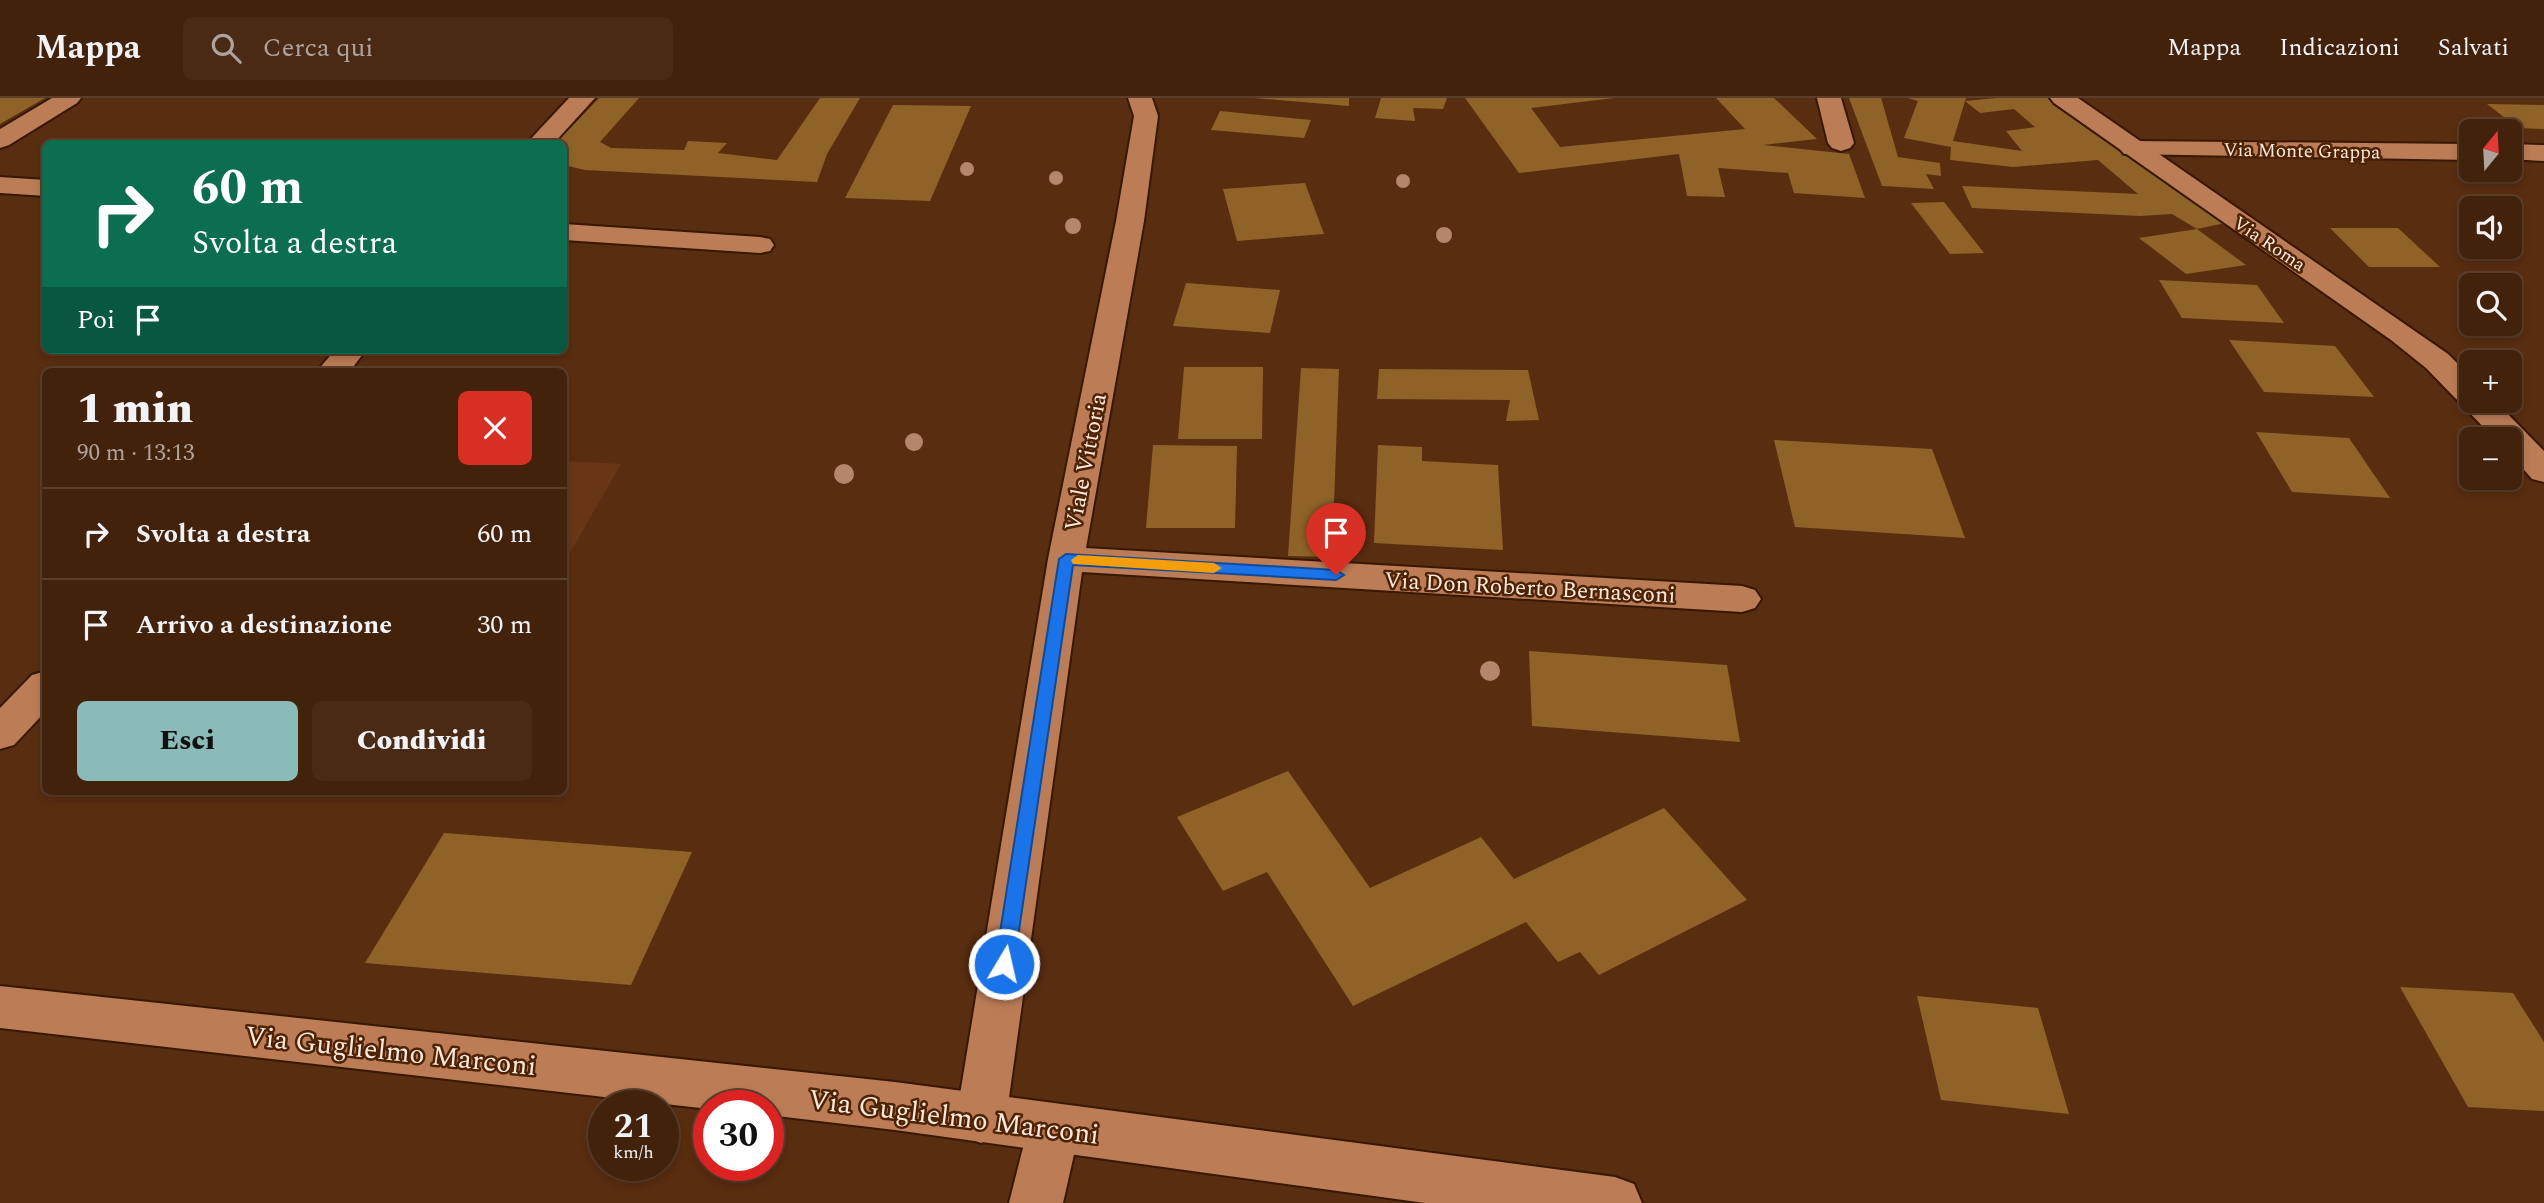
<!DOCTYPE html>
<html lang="it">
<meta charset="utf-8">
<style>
body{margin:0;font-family:Spectral,serif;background:#4a2a15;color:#f1f3f6;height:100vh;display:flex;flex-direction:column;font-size:26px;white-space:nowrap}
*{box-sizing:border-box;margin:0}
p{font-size:23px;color:#afa49d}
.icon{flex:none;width:38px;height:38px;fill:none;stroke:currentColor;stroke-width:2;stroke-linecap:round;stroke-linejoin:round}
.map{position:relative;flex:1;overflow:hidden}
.drawer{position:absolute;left:42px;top:270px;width:525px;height:427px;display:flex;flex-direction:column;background:#43220c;border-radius:10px;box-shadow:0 4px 10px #0003,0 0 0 2px #5b3f2d}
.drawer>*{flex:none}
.banner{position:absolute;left:42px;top:42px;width:525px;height:214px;border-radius:10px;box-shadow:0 4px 10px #0003,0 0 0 2px #5b3f2d;background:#0b6e4f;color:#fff;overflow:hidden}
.needle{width:46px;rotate:18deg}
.fabs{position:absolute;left:2459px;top:21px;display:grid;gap:14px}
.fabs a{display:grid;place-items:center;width:63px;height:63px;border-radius:10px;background:#43220c;box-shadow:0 4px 10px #0003,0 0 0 2px #5b3f2d;font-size:35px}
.speed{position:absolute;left:588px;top:992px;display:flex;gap:14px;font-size:35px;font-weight:700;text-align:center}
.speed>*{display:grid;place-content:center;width:91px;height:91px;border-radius:50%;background:#43220c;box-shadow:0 4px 10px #0003,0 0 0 2px #5b3f2d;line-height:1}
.speed small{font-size:18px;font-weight:400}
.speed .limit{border:10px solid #d22;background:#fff;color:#111}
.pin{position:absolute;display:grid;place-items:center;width:60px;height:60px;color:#fff;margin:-72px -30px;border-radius:50% 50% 50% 0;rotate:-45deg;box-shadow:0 0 7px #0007}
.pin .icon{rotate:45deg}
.me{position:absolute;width:77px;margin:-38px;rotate:9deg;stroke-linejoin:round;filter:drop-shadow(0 0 5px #0008)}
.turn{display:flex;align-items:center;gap:24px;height:147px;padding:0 35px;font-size:32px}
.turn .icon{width:91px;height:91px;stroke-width:2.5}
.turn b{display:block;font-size:49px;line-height:60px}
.then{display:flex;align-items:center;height:66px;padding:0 35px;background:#0003;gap:14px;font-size:26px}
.round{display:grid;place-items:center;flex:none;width:74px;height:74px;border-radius:10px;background:#4a2a15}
.summary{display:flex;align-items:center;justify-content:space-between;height:119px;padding:0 35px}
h1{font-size:42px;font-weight:800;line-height:52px}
.primary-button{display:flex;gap:14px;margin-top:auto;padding:14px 35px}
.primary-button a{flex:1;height:80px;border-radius:10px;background:#8bbbb9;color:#111;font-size:28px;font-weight:800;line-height:80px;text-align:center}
.primary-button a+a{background:#4a2a15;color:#f1f3f6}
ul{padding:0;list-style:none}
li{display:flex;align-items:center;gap:21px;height:91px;padding:0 35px;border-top:2px solid #5b3f2d}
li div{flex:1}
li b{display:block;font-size:26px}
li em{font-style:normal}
header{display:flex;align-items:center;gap:42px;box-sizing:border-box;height:98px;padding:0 35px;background:#43220c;border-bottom:2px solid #5b3f2d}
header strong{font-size:33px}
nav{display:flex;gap:38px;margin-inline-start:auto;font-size:24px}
.search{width:490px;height:63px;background:#4a2a15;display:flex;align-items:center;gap:18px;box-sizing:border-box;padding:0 24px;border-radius:10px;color:#afa49d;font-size:26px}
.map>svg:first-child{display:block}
.built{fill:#673616}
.building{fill:#8f6327}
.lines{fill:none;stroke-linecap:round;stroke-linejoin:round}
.minor-casing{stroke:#361805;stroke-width:4}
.tertiary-casing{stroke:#361805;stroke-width:4}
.minor{fill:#bb7c56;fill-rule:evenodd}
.tertiary{fill:#bb7c56;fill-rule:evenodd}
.tree{fill:#b4876c}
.route{fill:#1a73e8;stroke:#114b97;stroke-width:2}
.slow{fill:#f59e0b}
.labels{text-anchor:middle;stroke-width:5;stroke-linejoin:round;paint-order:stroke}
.far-street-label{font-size:19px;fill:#fde8dc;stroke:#4d2304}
.street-label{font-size:23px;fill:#fde8dc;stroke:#4d2304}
.near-street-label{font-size:28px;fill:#fde8dc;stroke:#4d2304}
</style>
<header>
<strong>Mappa</strong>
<div class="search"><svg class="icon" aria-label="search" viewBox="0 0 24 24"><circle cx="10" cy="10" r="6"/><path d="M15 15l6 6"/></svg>Cerca qui</div>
<nav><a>Mappa</a><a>Indicazioni</a><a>Salvati</a></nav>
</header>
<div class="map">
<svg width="2544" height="1105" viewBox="0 0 2544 1105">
<rect width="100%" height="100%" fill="#592d10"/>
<!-- built -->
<path class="built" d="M564,363L621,366L564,465Z"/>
<!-- building -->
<g class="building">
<path d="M0,0H45L0,26Z"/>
<path d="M599,0H639L600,44L611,50L684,52L688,43L727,45L718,55L777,62L820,0H860L827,56L817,84L585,72L564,67V46H555Z"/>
<path d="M1254,0H1349V8Z"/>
<path d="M1381,0H1447L1443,11L1413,10L1415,23L1375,20Z"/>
<path d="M1465,0H1614L1531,10L1560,49L1745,31L1716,0H1774L1817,41L1763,47L1849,56L1865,100L1794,95L1788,75L1718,70L1725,99L1687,98L1679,56L1519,75Z"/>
<path d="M1849,0H1881L1898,59L1940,65L1941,78L1926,76L1934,91L1882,88Z"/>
<path d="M1908,0H1966L1953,43L2022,53L2006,33L2035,29L2014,11L1980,15L1965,3L1996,0H2048L2225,125L2197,131L2172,116L2140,118L1972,110L1962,88L2138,96L2098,62L2013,69L1950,62L1951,49L1904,40L1918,3Z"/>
<path d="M2487,6L2544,7V31L2518,30Z"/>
<path d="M893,7L971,8L930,103L845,100Z"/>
<path d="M1220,13L1311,22L1304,40L1211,32Z"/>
<path d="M1305,85L1324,136L1237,143L1223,91Z"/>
<path d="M1944,104L1984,155L1950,156L1911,105Z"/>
<path d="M2330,130H2398L2440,169H2369Z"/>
<path d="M2197,131L2246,167L2186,176L2139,140Z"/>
<path d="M2159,182L2257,187L2284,225L2182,220Z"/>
<path d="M1186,185L1280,192L1270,235L1173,228Z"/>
<path d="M2229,242L2335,248L2374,299L2264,294Z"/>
<path d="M1184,269H1263L1262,341H1178Z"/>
<path d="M1301,270L1339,271L1332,459L1288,458Z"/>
<path d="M1379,271L1528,272L1539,322L1506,323L1510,302L1377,301Z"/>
<path d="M2256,334L2349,340L2390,400L2292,394Z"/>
<path d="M1774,342L1932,351L1965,440L1795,429Z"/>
<path d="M1153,347L1237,348L1235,430H1146Z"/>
<path d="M1378,347L1422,349V363L1498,367L1503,452L1374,445Z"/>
<path d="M1529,553L1727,567L1740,644L1532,628Z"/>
<path d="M1288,673L1370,790L1481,739L1514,781L1664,710L1747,802L1599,877L1580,854L1558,864L1526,824L1353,908L1267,774L1223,793L1177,719Z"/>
<path d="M444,735L692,754L631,887L365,865Z"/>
<path d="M2400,889L2513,895L2544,944V1013L2468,1009Z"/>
<path d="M1917,898L2038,910L2069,1016L1941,1002Z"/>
</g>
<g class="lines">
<defs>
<g id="minor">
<path d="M52,0H81L77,5L9,47L0,50V31Z"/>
<path d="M569,0H595L553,46H526Z"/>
<path d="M1128,0H1152L1158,18L1144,123L1086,450L1742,488L1755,492L1761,501L1755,510L1742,514L1082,474L1006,1021L999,1038L981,1045L963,1038L956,1021L1048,461L1116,123L1134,18Z"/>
<path d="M1817,0H1841L1854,45L1850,50L1841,53L1832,50L1828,45Z"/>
<path d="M2133,43L2471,46V62L2124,56L2120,51L2124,46Z"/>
<path d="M2510,46L2544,47V63L2510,61Z"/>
<path d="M0,79L46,82V98L0,95Z"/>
<path d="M564,126L760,139L770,141L774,147L770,153L760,155L564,142Z"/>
<path d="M335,252H366L350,273H317Z"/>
<path d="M46,573V613L14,647L0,651V610L32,577Z"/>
<path d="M1054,1006L1072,1013L1080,1030L1063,1105H1009L1028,1030L1036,1013Z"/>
</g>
<g id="tertiary">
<path d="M2050,0H2078L2448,256L2471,279V303H2495L2544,353V384L2532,381L2510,356V341H2495L2426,270L2391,242L2054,5Z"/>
<path d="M0,888L895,984L1615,1079L1634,1086L1642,1105H1425L895,1032L768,1017V1008H709V1011L0,930Z"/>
</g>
</defs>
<!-- minor casing -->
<use href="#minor" class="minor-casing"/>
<!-- tertiary casing -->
<use href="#tertiary" class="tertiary-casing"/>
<!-- minor -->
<use href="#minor" class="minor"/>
<!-- tertiary -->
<use href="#tertiary" class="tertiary"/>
</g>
<!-- trees -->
<g class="tree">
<circle cx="967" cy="71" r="7"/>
<circle cx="1056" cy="80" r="7"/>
<circle cx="1403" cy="83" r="7"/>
<circle cx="1073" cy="128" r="8"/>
<circle cx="1444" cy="137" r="8"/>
<circle cx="914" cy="344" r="9"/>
<circle cx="844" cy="376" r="10"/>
<circle cx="1490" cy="573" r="10"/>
</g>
<!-- route -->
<path class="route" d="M1066,456L1336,472L1344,477L1336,482L1073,467L1014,866L1011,872L1004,874L998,872L995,866L1059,461Z"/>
<!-- slow -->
<path class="slow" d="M1078,457L1214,465L1222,470L1214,475L1073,466L1071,462Z"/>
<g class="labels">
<!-- far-street labels -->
<g class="far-street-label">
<text transform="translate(2302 52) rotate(1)" y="7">Via Monte Grappa</text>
<text transform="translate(2270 145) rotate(34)" y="7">Via Roma</text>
</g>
<!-- street labels -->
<g class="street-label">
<text transform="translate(1085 364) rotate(-79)" y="8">Viale Vittoria</text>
<text transform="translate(1530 489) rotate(3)" y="8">Via Don Roberto Bernasconi</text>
</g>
<!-- near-street labels -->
<g class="near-street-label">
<text transform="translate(391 952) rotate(6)" y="10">Via Guglielmo Marconi</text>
<text transform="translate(954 1018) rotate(7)" y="10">Via Guglielmo Marconi</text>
</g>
</g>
</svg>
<div class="fabs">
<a><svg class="needle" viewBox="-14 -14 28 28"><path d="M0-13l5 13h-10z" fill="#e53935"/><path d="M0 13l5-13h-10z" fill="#afa49d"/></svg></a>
<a><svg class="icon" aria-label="sound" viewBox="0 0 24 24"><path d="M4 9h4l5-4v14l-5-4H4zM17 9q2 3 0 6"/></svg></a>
<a><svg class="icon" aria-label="search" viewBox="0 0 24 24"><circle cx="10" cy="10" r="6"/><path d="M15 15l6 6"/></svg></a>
<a>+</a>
<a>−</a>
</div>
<div class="speed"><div>21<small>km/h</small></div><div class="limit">30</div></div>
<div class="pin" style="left:1336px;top:477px;background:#d93025"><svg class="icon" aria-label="arrive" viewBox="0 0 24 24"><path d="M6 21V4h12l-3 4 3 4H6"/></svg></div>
<svg class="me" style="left:1004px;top:866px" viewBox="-20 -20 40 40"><circle r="17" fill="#1a73e8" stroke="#fff" stroke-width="3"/><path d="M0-11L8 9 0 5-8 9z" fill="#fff"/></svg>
<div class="banner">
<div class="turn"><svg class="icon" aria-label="right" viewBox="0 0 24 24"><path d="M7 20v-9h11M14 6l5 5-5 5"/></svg><div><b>60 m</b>Svolta a destra</div></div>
<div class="then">Poi<svg class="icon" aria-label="arrive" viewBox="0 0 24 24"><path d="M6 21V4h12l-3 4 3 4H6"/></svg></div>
</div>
<section class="drawer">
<div class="summary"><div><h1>1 min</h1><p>90 m · 13:13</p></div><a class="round" style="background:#d93025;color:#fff"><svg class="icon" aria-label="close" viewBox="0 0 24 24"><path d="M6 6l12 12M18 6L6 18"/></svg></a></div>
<ul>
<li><svg class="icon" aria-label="right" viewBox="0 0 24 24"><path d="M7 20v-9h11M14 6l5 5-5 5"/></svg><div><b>Svolta a destra</b></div><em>60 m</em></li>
<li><svg class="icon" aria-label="arrive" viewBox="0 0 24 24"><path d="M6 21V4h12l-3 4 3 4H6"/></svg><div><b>Arrivo a destinazione</b></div><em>30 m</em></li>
</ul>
<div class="primary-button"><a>Esci</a><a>Condividi</a></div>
</section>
</div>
